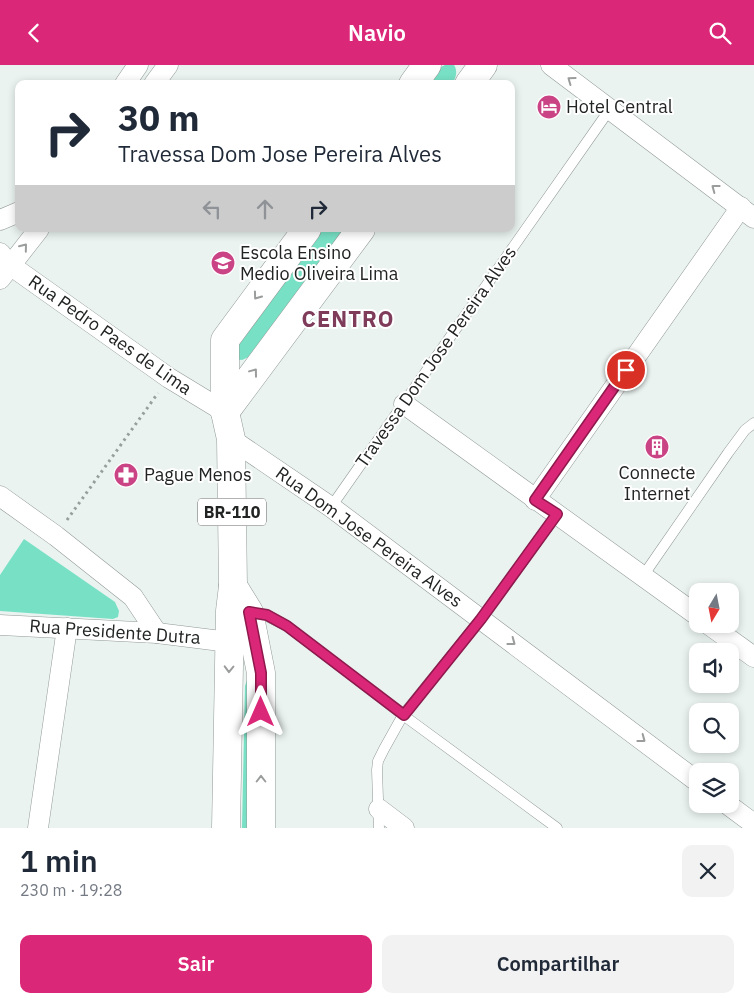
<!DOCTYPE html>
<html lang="pt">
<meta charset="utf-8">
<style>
body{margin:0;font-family:"IBM Plex Sans",sans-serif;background:#f2f2f3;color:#1f2937;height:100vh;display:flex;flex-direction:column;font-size:19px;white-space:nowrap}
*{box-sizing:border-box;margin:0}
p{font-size:16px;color:#747a83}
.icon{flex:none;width:28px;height:28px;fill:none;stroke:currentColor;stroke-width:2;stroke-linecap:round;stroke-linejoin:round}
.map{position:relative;height:763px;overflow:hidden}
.details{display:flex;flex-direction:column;background:#fff;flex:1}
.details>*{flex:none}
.top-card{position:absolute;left:15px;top:15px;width:500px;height:152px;border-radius:10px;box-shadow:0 2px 8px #0003;background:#fff;color:#1f2937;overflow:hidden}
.needle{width:32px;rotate:190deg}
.fabs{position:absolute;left:689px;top:518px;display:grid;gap:10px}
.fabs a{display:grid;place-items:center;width:50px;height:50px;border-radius:10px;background:#fff;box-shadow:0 2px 8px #0003;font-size:25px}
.pin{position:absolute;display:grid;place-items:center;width:42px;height:42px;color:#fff;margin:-21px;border:2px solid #fff;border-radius:50%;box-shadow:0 1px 5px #0007}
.me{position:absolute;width:55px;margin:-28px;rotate:0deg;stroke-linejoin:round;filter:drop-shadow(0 0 4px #0008)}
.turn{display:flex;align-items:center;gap:18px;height:105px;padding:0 20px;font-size:22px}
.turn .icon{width:65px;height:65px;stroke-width:2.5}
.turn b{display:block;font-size:35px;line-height:42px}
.lanes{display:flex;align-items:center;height:48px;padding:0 20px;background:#0003;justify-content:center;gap:25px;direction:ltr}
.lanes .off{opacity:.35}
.round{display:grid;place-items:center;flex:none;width:52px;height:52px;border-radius:10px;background:#f2f2f3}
.overview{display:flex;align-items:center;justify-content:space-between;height:85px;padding:0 20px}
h1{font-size:30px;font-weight:600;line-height:38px}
.button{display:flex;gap:10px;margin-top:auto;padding:10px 20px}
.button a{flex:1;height:58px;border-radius:10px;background:#db2777;color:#fff;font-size:20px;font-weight:600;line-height:58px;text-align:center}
.button a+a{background:#f2f2f3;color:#1f2937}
header{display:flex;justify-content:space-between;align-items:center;height:65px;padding:0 20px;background:#db2777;color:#fff;font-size:22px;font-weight:600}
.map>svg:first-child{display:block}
.green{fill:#78e1c5}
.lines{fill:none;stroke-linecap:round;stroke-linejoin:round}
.lane-casing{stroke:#929a97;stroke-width:11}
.street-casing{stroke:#929a97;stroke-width:21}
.primary-casing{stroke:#929a97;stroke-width:29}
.path{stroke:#979e9c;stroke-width:3;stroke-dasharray:2.5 4;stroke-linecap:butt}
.lane{stroke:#fff;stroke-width:10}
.street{stroke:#fff;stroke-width:20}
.primary{stroke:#fff;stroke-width:28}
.oneway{stroke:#9b9c9c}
.route-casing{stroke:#8e194d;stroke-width:12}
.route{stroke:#db2777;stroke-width:9}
.labels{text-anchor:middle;stroke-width:4;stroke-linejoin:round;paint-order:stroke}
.shield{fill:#fff;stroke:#646665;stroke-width:1}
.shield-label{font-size:16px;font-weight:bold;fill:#212423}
.poi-label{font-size:18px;fill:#212423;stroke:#fff;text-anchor:start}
.street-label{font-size:18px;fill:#212423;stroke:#fff}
.district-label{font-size:22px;font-weight:bold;letter-spacing:1px;fill:#7f3c5a;stroke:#fff}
</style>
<header><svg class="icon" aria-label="back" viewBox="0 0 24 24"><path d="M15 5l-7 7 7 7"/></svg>Navio<svg class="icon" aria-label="search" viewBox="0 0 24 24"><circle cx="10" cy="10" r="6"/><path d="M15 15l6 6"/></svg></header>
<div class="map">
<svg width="754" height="763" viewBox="0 0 754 763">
<rect width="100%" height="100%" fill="#eaf3f0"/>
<!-- green -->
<g class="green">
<path d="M445,0H454C458,6 456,13 452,19H427L441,2Z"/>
<path d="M318,164H345L251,291L242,295L234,294L233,277Z"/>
<path d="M24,474L115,537L119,546L118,552L113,554L0,546V510Z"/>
<path d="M249,609L255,763H242L245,621Z"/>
</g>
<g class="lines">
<defs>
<g id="lane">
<path d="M331,442L610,44"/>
<path d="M643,511L728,388L745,365L754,358"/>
<path d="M251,547L267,551L287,561L403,650L557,763"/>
<path d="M379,763L377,705L378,696L384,684L403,650L481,554L557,449"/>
</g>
<g id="street">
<path d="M551,0L754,153"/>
<path d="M125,19L138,0"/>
<path d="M154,19L168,0"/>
<path d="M0,155L19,147"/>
<path d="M0,188L10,200L169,313L225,347"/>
<path d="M0,214L39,164"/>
<path d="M404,339L698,551"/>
<path d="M231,374L331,442L698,717"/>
<path d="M0,431L56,471L133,532L157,568"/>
<path d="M535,435L741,142"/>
<path d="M708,559L754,592"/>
<path d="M0,560L157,568L229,577"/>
<path d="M727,739L754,759"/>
<path d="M379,744L404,763"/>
<path d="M38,763L67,563"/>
</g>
<g id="primary">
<path d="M413,19L427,0"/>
<path d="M469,19L483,0"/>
<path d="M225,347L361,164"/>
<path d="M233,521L249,547L261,608V763"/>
<path d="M226,763L230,546L233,521L231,374L225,347V275L307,164"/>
</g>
</defs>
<!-- lane casing -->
<use href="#lane" class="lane-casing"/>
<!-- street casing -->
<use href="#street" class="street-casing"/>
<!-- primary casing -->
<use href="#primary" class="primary-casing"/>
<!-- path -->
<path class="path" d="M67,455L158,328"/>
<!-- lane -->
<use href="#lane" class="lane"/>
<!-- street -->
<use href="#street" class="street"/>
<!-- primary -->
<use href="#primary" class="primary"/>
</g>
<!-- one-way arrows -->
<defs><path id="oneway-chevron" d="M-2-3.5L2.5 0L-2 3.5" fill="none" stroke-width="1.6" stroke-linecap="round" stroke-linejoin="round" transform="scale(1.25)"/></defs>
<g class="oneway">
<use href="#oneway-chevron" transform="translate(571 15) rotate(-144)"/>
<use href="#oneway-chevron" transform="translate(715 123) rotate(-143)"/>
<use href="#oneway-chevron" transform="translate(24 182) rotate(-51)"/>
<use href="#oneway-chevron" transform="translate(257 231) rotate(126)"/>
<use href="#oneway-chevron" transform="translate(254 307) rotate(-53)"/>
<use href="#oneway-chevron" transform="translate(512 577) rotate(37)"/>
<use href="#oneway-chevron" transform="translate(229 604) rotate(91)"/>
<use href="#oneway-chevron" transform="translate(642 674) rotate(37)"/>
<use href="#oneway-chevron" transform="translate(261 714) rotate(-90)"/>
</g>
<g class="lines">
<defs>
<path id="route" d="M261,647V608L249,547L267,550L287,561L404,650L481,554L557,449L535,435L626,305"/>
</defs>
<!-- route casing -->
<use href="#route" class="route-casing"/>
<!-- route -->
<use href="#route" class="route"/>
</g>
<!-- icons -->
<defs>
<symbol id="hotel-disc" viewBox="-11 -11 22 22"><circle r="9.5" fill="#ca4485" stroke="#fff"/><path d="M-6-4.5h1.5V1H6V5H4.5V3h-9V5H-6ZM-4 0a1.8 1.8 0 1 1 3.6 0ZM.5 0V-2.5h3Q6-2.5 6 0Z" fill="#fff"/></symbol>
<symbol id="school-disc" viewBox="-11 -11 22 22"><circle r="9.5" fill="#ca4485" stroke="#fff"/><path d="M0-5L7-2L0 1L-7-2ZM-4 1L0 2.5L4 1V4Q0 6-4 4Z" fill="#fff"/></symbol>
<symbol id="building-disc" viewBox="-11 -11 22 22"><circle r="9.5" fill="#ca4485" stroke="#fff"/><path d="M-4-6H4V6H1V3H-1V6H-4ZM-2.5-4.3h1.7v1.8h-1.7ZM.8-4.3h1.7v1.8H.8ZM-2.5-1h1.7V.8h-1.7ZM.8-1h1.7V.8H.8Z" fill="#fff"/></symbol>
<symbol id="pharmacy-disc" viewBox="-11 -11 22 22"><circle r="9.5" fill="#ca4485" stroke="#fff"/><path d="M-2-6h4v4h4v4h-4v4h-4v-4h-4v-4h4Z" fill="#fff"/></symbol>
</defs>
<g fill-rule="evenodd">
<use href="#hotel-disc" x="535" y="28" width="28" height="28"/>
<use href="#school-disc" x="209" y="184" width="28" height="28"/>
<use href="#building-disc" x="643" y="368" width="28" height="28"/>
<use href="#pharmacy-disc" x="112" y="396" width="28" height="28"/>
</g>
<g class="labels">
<!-- shield labels -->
<rect class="shield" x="198" y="433.5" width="68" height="27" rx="4"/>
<g class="shield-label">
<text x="232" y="453">BR-110</text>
</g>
<!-- poi labels -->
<g class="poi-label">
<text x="566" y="48">Hotel Central</text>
<text x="240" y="194">Escola Ensino<tspan x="240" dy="21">Medio Oliveira Lima</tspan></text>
<text x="657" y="414" text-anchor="middle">Connecte<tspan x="657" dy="21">Internet</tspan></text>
<text x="144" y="416">Pague Menos</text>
</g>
<!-- street labels -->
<g class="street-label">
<text transform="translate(110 270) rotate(35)" y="6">Rua Pedro Paes de Lima</text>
<text transform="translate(436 292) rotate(-55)" y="6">Travessa Dom Jose Pereira Alves</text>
<text transform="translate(369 472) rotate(36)" y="6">Rua Dom Jose Pereira Alves</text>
<text transform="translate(115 567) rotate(4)" y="6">Rua Presidente Dutra</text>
</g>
<!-- district labels -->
<g class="district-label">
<text x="348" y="262">CENTRO</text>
</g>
</g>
</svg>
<div class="fabs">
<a><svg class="needle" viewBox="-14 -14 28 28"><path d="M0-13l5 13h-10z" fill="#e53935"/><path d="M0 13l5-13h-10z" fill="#747a83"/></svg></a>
<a><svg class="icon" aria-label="sound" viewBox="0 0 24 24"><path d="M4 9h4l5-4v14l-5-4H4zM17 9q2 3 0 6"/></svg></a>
<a><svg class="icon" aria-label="search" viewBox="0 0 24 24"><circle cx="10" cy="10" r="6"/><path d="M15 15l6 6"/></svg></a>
<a><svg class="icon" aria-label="layers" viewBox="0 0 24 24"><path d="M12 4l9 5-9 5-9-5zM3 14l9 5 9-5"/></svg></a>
</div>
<div class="pin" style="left:626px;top:305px;background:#d93025"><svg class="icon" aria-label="arrive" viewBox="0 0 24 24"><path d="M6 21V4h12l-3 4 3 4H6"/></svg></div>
<svg class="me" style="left:261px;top:647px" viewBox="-20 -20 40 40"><path d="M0-17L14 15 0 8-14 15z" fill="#db2777" stroke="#fff" stroke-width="4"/></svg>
<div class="top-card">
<div class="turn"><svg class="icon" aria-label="right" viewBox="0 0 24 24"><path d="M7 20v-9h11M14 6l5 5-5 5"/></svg><div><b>30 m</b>Travessa Dom Jose Pereira Alves</div></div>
<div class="lanes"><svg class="icon off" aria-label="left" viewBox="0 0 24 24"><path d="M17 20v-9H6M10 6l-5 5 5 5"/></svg><svg class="icon off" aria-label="ahead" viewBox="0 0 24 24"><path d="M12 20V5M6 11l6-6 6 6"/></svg><svg class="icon" aria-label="right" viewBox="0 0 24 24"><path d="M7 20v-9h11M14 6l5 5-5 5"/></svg></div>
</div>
</div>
<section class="details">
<div class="overview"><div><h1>1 min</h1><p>230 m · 19:28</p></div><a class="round"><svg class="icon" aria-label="close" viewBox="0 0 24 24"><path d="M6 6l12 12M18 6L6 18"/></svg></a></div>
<div class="button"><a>Sair</a><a>Compartilhar</a></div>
</section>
